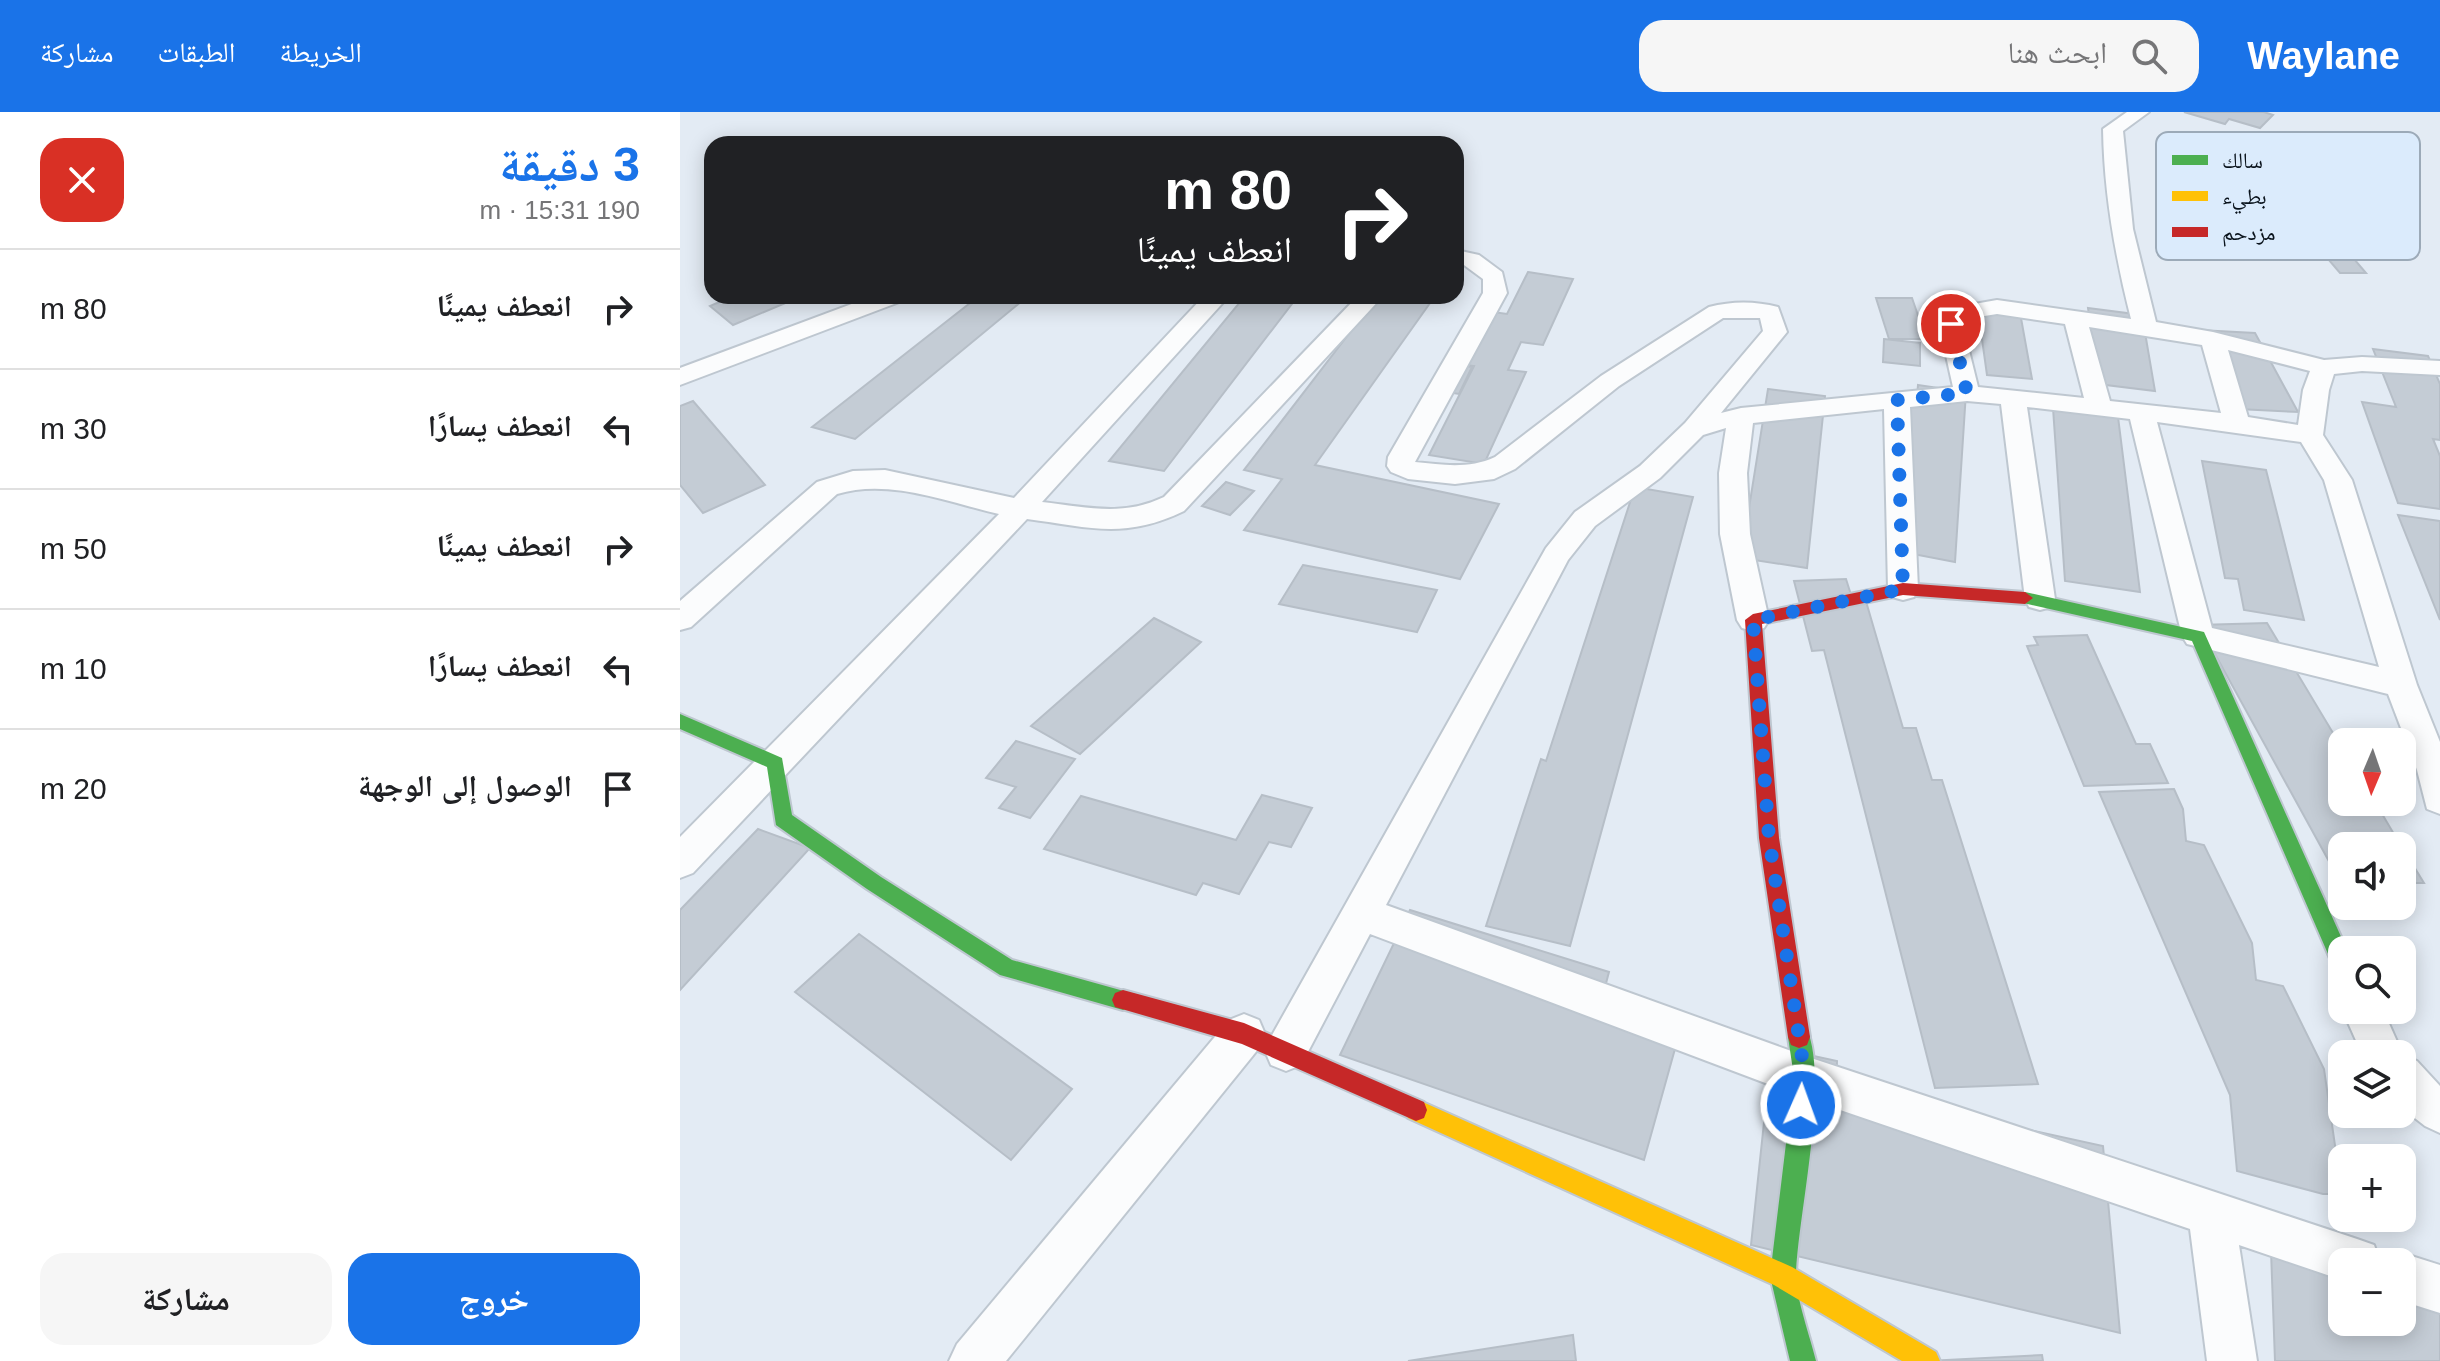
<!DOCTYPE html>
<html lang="ar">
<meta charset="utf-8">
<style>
body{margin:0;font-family:Arial,"Noto Naskh Arabic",sans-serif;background:#f6f6f6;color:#202124;direction:rtl;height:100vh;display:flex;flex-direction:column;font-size:30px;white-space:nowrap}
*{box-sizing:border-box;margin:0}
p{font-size:26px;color:#757577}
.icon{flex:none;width:44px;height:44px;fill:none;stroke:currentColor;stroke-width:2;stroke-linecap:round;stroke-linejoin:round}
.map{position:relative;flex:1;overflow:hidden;direction:ltr}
.panel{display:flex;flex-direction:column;background:#fff;width:680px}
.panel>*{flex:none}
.banner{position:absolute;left:24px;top:24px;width:760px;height:168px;border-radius:24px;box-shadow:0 4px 20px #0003;direction:rtl;background:#202124;color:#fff;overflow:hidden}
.needle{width:52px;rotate:182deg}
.tools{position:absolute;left:1648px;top:616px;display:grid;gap:16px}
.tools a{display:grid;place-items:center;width:88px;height:88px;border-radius:16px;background:#fff;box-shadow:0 4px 20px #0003;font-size:40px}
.pin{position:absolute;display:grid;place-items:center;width:68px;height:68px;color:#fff;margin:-34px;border:4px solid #fff;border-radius:50%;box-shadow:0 2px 8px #0007}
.me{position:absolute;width:88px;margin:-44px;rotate:2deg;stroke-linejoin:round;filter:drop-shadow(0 0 6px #0008)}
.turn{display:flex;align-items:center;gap:28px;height:168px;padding:0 40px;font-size:36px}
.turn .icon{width:104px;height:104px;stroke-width:2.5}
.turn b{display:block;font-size:56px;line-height:68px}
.round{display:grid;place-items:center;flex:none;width:84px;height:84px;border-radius:24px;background:#f6f6f6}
.head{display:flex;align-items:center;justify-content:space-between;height:136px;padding:0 40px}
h1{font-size:48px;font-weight:700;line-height:60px;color:#1a73e8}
.primary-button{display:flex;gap:16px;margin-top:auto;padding:16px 40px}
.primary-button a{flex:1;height:92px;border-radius:24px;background:#1a73e8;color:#fff;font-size:32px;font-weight:700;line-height:92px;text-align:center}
.primary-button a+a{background:#f6f6f6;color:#202124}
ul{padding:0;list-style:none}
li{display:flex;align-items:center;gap:24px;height:120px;padding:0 40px;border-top:2px solid #e0e0e0}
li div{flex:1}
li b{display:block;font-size:30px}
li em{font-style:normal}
header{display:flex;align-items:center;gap:48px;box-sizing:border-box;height:112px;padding:0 40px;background:#1a73e8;color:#fff}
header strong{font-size:38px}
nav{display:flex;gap:44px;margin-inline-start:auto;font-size:28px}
.search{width:560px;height:72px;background:#f6f6f6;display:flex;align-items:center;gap:20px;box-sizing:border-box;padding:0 28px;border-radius:24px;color:#757577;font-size:30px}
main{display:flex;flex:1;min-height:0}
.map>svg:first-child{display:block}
.building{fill:#c4ccd5;stroke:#b6bec7;stroke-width:2}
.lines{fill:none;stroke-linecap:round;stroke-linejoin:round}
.street-casing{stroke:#bec7d0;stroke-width:4}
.fast-casing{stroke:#bec7d0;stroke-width:4}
.slow-casing{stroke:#bec7d0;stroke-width:4}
.jam-casing{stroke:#bec7d0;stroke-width:4}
.street{fill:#fbfcfd;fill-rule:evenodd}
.fast{fill:#4caf50;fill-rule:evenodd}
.slow{fill:#ffc107;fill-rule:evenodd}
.jam{fill:#c62828;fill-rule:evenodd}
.route{stroke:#1a73e8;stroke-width:14;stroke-dasharray:0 25.2}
.key{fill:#dbebfc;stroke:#9caab8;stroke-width:2}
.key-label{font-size:22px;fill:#09121b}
</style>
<header>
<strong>Waylane</strong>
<div class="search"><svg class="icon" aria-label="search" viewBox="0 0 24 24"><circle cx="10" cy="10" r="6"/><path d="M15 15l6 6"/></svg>ابحث هنا</div>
<nav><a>الخريطة</a><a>الطبقات</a><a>مشاركة</a></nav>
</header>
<main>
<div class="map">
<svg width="1760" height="1249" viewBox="0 0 1760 1249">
<rect width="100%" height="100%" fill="#e3ebf4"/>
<!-- building -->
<g class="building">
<path d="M1504,0H1584L1593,3L1580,16L1549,7L1545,12Z"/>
<path d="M1637,134H1663L1686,161H1660Z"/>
<path d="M848,160L893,167L863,233L841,230L828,258L846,260L804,352L749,343L794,254L778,252L806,199L827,202Z"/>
<path d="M53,184H111L115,187L53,213L30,194Z"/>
<path d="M299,184H348L175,327L132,315Z"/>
<path d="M565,184H618L484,359L429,349Z"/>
<path d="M698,184H755L635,353L819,392L780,467L564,418L602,367L564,358Z"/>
<path d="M1196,186H1232L1246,227H1209Z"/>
<path d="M1297,191L1339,195L1352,267L1307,263Z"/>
<path d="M1408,196L1462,203L1475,279L1418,272Z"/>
<path d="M1519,218L1575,221L1618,300L1558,297Z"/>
<path d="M1204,227L1240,231V254L1203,250Z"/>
<path d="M1693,237L1748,244L1760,272V328L1753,327L1760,344V397L1718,391L1682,290L1716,295Z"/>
<path d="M773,252L792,255L779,282L760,279Z"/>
<path d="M1238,273L1286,280L1275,450L1207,437L1226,283L1237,285Z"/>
<path d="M1088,277L1145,284L1127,456L1061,446Z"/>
<path d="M13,289L85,373L23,401L0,373V294Z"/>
<path d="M1373,296L1438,305L1460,480L1385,469Z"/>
<path d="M1522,349L1586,358L1624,508L1564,498L1558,467L1545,466Z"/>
<path d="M546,370L574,379L550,403L522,394Z"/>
<path d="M955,375L1013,385L890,834L806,814L861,647L866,649Z"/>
<path d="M1718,403L1760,409V508Z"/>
<path d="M623,453L757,478L737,520L599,492Z"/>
<path d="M1166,467L1172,486H1185L1223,616H1236L1252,668H1262L1358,972L1255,976L1144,538L1132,539L1114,469Z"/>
<path d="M474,506L521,530L400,642L351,614Z"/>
<path d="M1587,511L1662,636V690H1695L1721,734H1662V773L1519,513Z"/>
<path d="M1407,523L1456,632H1470L1488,671L1404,674L1347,534L1358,533L1354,525Z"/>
<path d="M336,629L395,647L350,706L319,696L336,675L306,666Z"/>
<path d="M1494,677L1503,697L1506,729L1524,733L1572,831L1576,868L1603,874L1644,957L1662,1082H1643L1557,1059L1550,983L1419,680Z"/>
<path d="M582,683L632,696L611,735L589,730L559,782L523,771L516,783L364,737L401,684L556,728Z"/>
<path d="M78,717L130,736L0,878V798Z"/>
<path d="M1722,735L1744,771H1722Z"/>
<path d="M730,798L929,860L925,875L1005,901L964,1048L660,943Z"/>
<path d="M179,822L392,977L331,1048L115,880Z"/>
<path d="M1092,935L1157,949L1156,976L1423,1034L1440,1221L1071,1133Z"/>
<path d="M1590,1111L1704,1150H1662V1210H1722V1156L1760,1169V1249H1595Z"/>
<path d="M893,1223L896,1249H728Z"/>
<path d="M1362,1243L1363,1249H1247Z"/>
</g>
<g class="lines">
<defs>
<g id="street">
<path d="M1447,0H1469L1443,19L1453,117L1476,210L1533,220L1644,248L1682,245L1760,249V263L1682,259L1654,262L1649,278L1643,323L1672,368L1737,573L1760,630V702L1747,697L1737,658L1708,582L1507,532L1502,524L1450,307L1347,295L1375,487L1371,495L1360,498L1349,495L1345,487L1321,292L1287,289L1230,295L1238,477L1234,485L1223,488L1212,485L1208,477L1204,297L1073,311L1067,361L1070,422L1089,508L1084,516L1073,519L1062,516L1057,508L1040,422L1039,361L1046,316L1023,323L980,366L915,414L888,448L706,793L1125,944L1677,1127L1694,1133L1700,1150H1662V1168L1559,1133L1577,1249H1527L1510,1117L1125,986L690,822L621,953L606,959L591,953L585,939L591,925L866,436L895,400L960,354L1005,311L1083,219L1080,206H1043L939,274L835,357L814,367L775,372L728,367L711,360L707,354L708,345L803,181V167L784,153L776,152V138L799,143L822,160L827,181L735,350C764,353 789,357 815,345L921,264L1029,195C1052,189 1075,189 1098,195L1107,220L1041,301L1061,296L1273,275L1259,212L1277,195L1317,188L1451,207C1435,144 1424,82 1423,17ZM1317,202L1385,212L1404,286L1298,275L1283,214L1292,206ZM1409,215L1522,233L1541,301L1430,289ZM1548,238L1630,259L1623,278L1618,313L1568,305ZM1477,310L1621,330L1644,368L1699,555L1532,516Z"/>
<path d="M193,184H226L222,189L0,273V256Z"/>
<path d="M524,184H549L362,390C407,395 442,405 484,385L678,184H703L504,399C444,428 409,415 347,407L13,761L0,766V725L319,402C267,390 209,366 157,382L11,515L0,518V489L137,370L173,359L205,358L334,386Z"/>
<path d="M1662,897L1703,898L1723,943L1737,949L1760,974V1021L1745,1014L1722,996V942H1682Z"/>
<path d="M564,902L579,908L585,922L579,936L326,1249H269L277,1232L549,908Z"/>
<path d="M1722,1141L1760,1153V1201L1722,1189V1150H1705Z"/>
</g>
<g id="fast">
<path d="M1345,480L1524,520L1667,838H1662V861L1655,858L1512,529L1339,490L1337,486L1339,482Z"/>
<path d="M0,602L102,646L112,703L201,765L332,848L451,881L454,888L451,895L443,898L320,863L187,777L96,713L87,655L0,617Z"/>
<path d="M1119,914L1127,917C1149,971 1119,1098 1116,1160C1115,1184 1130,1224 1136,1249H1110L1090,1164L1114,965L1108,925L1111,917Z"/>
</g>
<path id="slow" d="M736,987L1112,1155L1256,1240L1260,1249H1222L1094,1173L728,1006L725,998L728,990Z"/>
<g id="jam">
<path d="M1223,471L1345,480L1353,486L1345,492L1223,483L1082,512L1099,726L1130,925L1127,933L1119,936L1111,933L1108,925L1079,726L1065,508L1073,502Z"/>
<path d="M443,878L564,911L744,990L747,998L744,1006L736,1009L562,932L435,895L432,888L435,881Z"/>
</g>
</defs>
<!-- street casing -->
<use href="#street" class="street-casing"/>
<!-- fast casing -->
<use href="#fast" class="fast-casing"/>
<!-- slow casing -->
<use href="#slow" class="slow-casing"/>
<!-- jam casing -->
<use href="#jam" class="jam-casing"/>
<!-- street -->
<use href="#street" class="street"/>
<!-- fast -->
<use href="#fast" class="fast"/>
<!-- slow -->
<use href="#slow" class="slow"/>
<!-- jam -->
<use href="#jam" class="jam"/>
</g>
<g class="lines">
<!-- route -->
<path class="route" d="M1121,993L1125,965L1089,726L1073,508L1223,477L1217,288L1287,281L1271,212"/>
</g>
<!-- legend -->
<rect x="1476" y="20" width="264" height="128" rx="12" class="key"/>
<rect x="1492" y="43" width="36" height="10" fill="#4caf50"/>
<rect x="1492" y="79" width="36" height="10" fill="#ffc107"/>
<rect x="1492" y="115" width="36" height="10" fill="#c62828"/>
<g class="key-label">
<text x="1542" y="56">سالك</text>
<text x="1542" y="92">بطيء</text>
<text x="1542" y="128">مزدحم</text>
</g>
</svg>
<div class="tools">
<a><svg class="needle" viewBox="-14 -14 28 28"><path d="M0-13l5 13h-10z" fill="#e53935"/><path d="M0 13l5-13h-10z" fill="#757577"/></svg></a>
<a><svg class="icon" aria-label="sound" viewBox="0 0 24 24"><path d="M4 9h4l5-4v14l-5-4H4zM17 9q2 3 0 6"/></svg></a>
<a><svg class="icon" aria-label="search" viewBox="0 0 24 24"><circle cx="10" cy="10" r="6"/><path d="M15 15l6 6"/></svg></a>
<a><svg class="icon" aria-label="layers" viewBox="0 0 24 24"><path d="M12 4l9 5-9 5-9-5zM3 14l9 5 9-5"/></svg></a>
<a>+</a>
<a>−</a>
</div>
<div class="pin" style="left:1271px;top:212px;background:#d93025"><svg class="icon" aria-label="arrive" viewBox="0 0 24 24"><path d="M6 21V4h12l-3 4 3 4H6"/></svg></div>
<svg class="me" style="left:1121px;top:993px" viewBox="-20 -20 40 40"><circle r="17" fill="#1a73e8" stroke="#fff" stroke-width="3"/><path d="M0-11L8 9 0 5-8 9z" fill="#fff"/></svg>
<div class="banner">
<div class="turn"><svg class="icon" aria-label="right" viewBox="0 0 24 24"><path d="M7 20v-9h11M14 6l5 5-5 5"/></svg><div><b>80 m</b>انعطف يمينًا</div></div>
</div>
</div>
<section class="panel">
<div class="head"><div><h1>3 دقيقة</h1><p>190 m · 15:31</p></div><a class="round" style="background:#d93025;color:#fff"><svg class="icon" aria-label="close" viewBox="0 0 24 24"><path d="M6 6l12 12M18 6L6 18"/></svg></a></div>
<ul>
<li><svg class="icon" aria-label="right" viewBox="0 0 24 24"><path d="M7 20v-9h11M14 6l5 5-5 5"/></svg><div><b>انعطف يمينًا</b></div><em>80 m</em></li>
<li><svg class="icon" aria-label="left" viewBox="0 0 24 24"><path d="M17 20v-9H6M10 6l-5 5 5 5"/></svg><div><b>انعطف يسارًا</b></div><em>30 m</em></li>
<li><svg class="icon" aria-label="right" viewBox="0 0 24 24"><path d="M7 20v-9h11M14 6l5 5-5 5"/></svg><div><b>انعطف يمينًا</b></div><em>50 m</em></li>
<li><svg class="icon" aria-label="left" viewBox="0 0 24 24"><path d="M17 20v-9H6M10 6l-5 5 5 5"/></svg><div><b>انعطف يسارًا</b></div><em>10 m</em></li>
<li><svg class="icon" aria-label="arrive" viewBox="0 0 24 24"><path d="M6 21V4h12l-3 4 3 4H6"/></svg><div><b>الوصول إلى الوجهة</b></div><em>20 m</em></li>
</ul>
<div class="primary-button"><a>خروج</a><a>مشاركة</a></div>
</section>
</main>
